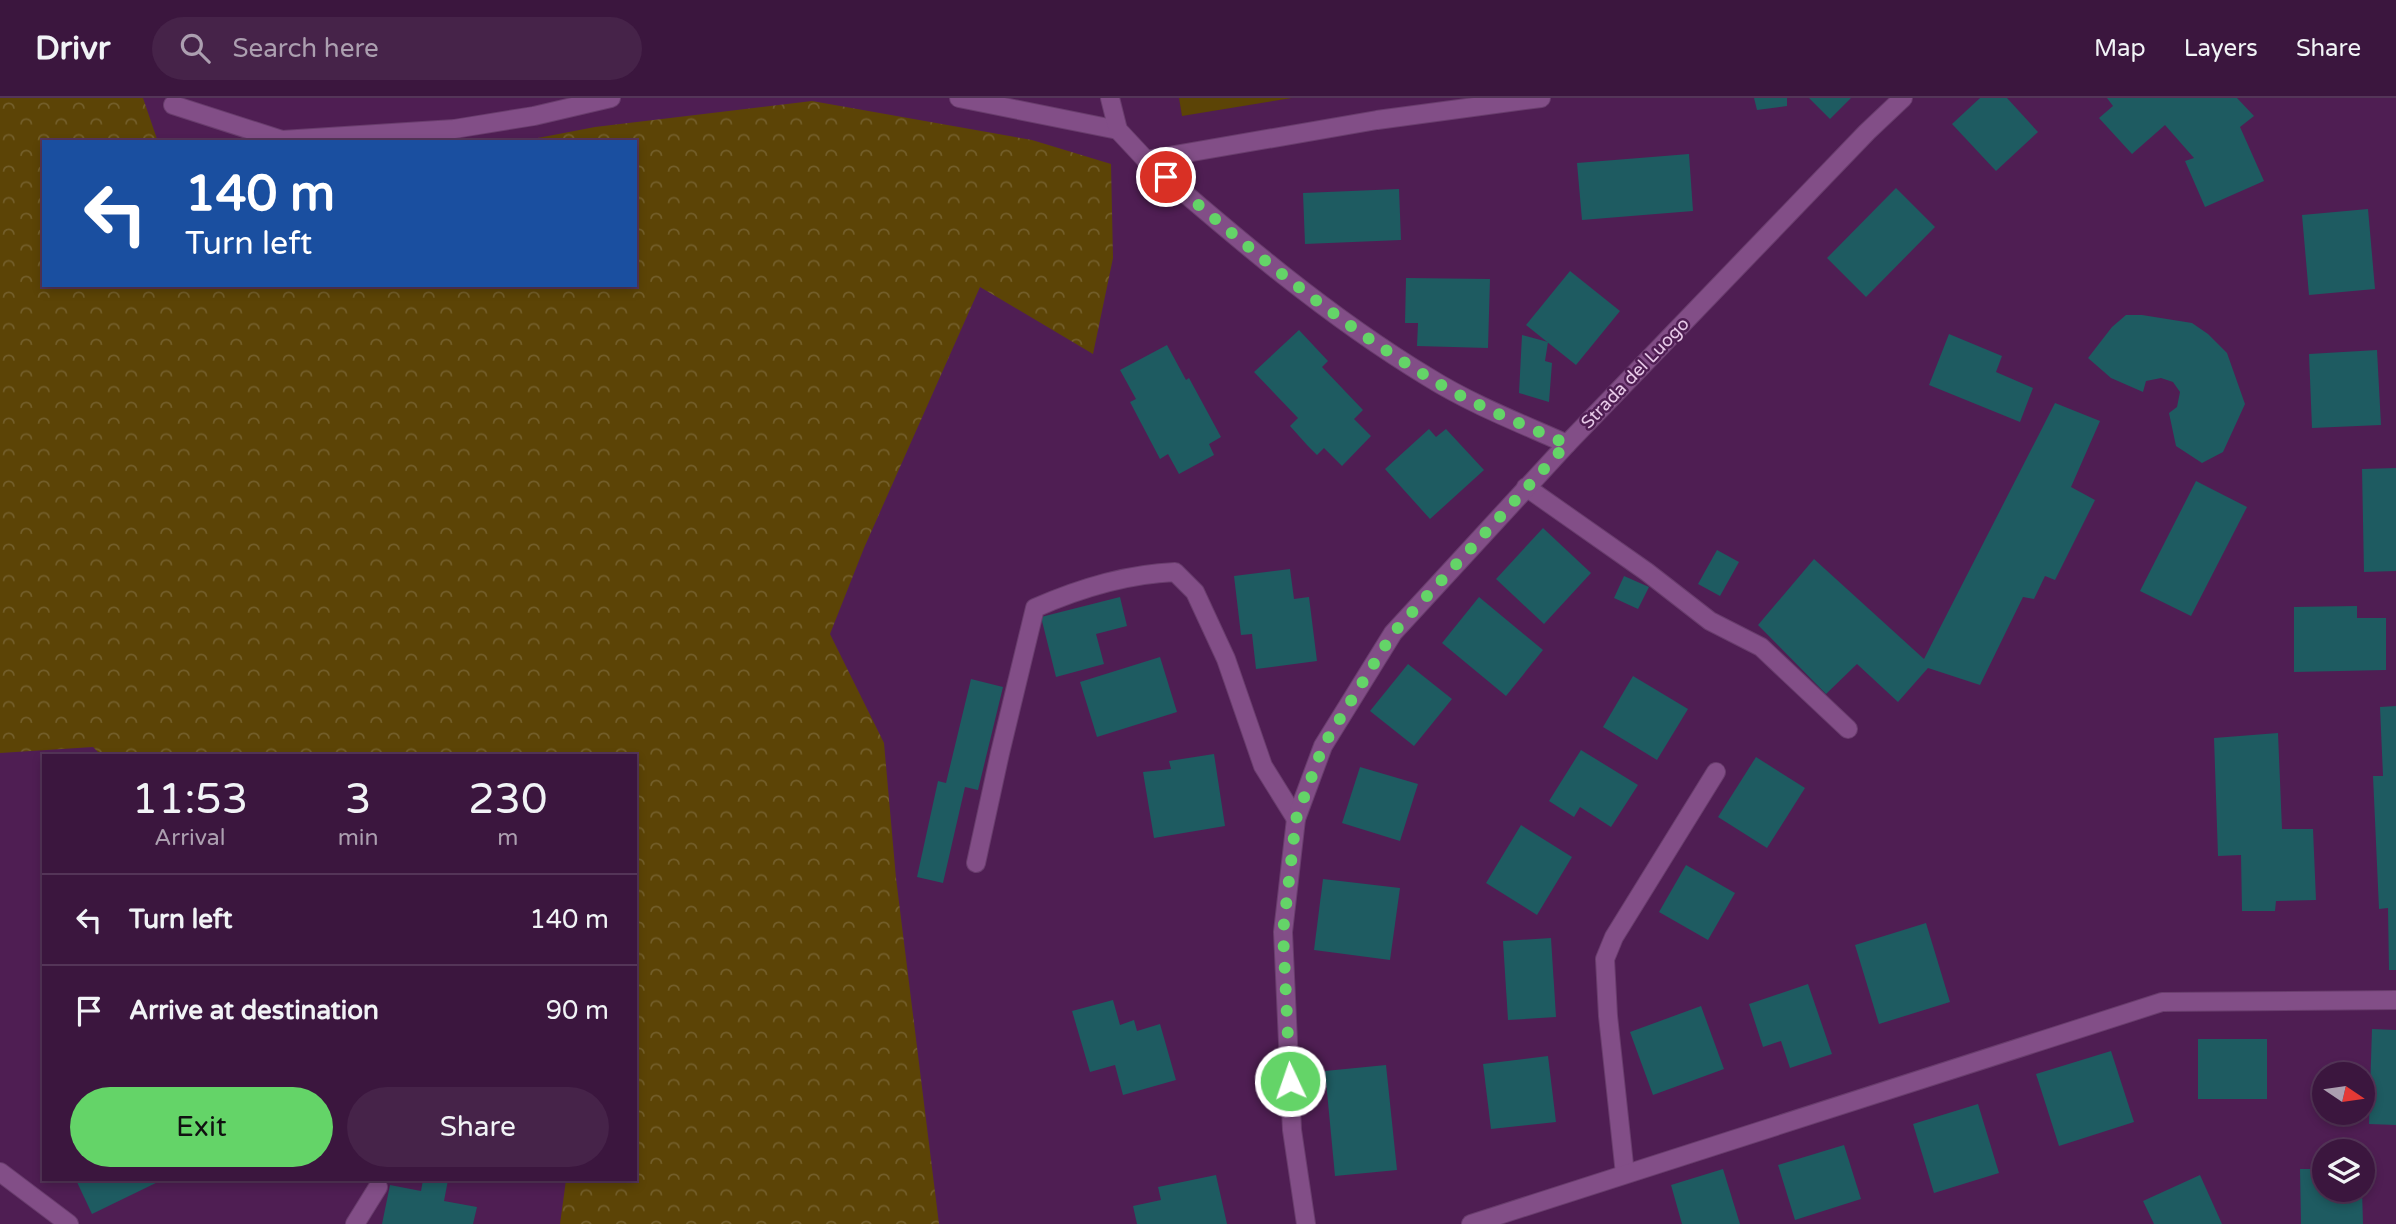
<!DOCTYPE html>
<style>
body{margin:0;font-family:"Varela Round",sans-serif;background:#462349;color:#f1f3f6;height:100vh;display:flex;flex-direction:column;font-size:26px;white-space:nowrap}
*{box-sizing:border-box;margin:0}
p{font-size:23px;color:#ac9fb0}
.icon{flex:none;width:38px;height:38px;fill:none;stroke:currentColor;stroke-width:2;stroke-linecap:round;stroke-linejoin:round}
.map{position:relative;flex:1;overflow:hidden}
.panel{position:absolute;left:42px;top:656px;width:595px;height:427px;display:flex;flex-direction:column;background:#3b163e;border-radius:0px;box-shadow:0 4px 10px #0003,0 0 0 2px #543558}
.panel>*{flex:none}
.banner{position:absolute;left:42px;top:42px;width:595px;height:147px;border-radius:0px;box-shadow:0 4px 10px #0003,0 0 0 2px #543558;background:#1a4fa0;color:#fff;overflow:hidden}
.needle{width:46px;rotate:103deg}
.controls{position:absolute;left:2312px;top:964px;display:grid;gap:14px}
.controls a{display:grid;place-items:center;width:63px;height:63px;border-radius:50%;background:#3b163e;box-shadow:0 4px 10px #0003,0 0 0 2px #543558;font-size:35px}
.pin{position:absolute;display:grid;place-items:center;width:60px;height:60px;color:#fff;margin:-30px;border:4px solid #fff;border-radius:50%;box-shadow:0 2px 7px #0007}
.me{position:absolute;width:77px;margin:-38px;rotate:357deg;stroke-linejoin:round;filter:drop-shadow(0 0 5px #0008)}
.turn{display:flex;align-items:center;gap:24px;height:147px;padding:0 28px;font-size:32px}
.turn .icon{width:91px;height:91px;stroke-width:2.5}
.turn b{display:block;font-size:49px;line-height:60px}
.eta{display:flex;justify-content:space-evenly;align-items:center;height:119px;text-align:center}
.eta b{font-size:42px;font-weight:600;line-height:49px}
.cta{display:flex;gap:14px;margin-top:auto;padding:14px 28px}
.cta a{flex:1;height:80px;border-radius:42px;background:#64d468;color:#111;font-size:28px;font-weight:600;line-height:80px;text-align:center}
.cta a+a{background:#462349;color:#f1f3f6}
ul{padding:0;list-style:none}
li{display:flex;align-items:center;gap:21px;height:91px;padding:0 28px;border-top:2px solid #543558}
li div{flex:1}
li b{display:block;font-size:26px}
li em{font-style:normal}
header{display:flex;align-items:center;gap:42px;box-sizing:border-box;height:98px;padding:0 35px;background:#3b163e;border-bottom:2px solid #543558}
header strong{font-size:33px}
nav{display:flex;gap:38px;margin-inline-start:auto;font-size:24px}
.search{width:490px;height:63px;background:#462349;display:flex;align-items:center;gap:18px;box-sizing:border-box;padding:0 24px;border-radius:38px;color:#ac9fb0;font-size:26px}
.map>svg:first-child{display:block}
.green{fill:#5c4406}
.forest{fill:url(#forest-crowns)}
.building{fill:#1e5b61}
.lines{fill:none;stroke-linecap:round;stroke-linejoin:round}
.service-casing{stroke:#693d6d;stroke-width:20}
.minor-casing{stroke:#693d6d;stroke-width:20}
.tertiary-casing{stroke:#693d6d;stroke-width:20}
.service{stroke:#824e87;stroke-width:18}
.minor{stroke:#824e87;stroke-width:18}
.tertiary{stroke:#824e87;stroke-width:18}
.route{stroke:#64d468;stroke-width:12;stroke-dasharray:0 21.6}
.labels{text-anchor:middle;stroke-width:5;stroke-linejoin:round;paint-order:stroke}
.street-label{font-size:18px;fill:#e8cae9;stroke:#4f1e53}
</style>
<header>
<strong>Drivr</strong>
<div class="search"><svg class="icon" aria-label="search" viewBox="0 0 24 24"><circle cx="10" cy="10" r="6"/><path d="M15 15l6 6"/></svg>Search here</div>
<nav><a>Map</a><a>Layers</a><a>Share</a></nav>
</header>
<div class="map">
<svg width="2396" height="1126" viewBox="0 0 2396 1126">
<defs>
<pattern id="forest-crowns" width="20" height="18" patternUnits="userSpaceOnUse" patternTransform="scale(1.75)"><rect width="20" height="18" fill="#5c4406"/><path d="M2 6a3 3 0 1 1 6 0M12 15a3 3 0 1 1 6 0" fill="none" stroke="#735e2a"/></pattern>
</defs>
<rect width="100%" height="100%" fill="#4f1e53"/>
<!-- green -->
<path class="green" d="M1179,0H1292L1182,18Z"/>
<!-- forest -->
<path class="forest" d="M0,0H143L158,44H44V187H635V44H517L595,29L812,3L1032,42L1111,66L1113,160L1093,256L980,189L864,450L830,536L884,645L896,780L939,1126H560L566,1082H635V658H102L93,649L0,655Z"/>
<!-- building -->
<g class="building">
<path d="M1754,0H1787V8L1757,12Z"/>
<path d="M1809,0H1851L1830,21Z"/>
<path d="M1980,0H2007L2038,34L1996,73L1952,26Z"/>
<path d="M2107,0H2237L2254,18L2240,29L2264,83L2205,109L2185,63L2194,60L2165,27L2132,56L2099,20L2113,8Z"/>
<path d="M1689,56L1693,113L1582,122L1577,65Z"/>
<path d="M1896,90L1935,129L1866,199L1827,160Z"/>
<path d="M1399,91L1401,142L1305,146L1303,95Z"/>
<path d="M2368,111L2375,191L2309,197L2302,117Z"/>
<path d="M1570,173L1620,213L1576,267L1526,227Z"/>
<path d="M1406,180L1490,181L1488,250L1417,248L1418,225H1405Z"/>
<path d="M2126,217H2142L2192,225L2208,236L2227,255L2245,306L2223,354L2202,365L2176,348L2169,315L2177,309L2180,294L2173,284L2161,280L2146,283L2143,294L2111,280L2088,260L2112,229Z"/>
<path d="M1299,232L1328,263L1322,269L1363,312L1354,321L1371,338L1342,368L1324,350L1317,357L1307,347L1290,328L1298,320L1254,274Z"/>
<path d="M1949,236L2002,258L1996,274L2033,290L2020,324L1929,287Z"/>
<path d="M1522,237L1548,244L1545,263L1552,265L1549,304L1519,295Z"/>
<path d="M1167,247L1186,282L1189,280L1221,339L1209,346L1214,357L1179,376L1168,356L1160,361L1130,304L1136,301L1120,272Z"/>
<path d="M2377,252L2381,327L2312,330L2309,256Z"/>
<path d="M2055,305L2100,323L2071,389L2095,402L2055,482L2045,478L2034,501L2023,499L1980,587L1928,570L1898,604L1857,566L1826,596L1758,527L1814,461L1924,561Z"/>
<path d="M1429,331L1436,339L1446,331L1484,372L1430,421L1385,371Z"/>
<path d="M2396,370V473L2364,474L2362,371Z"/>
<path d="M2196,383L2247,409L2191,518L2140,493Z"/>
<path d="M1543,430L1591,475L1544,526L1496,481Z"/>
<path d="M1717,452L1739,464L1720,498L1698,486Z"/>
<path d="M1290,471L1294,501L1309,499L1317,563L1256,571L1252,536L1241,537L1234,478Z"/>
<path d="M1624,478L1649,489L1638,511L1614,500Z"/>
<path d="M1120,499L1127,528L1096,536L1104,566L1056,579L1041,519Z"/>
<path d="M1479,499L1543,552L1506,598L1442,545Z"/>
<path d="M2357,508V520H2386V572L2294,574V509Z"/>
<path d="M1160,559L1177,614L1097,639L1080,584Z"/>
<path d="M1408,566L1452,601L1414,648L1370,613Z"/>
<path d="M1633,578L1688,611L1657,662L1603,629Z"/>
<path d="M971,581L1003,589L978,692L965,689L943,785L917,779L938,683L946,685Z"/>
<path d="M2396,608V872H2389L2388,810L2379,811L2373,678H2383L2380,609Z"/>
<path d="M2278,635L2282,731H2313L2316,802L2276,803L2275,813H2242L2241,757L2218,758L2214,640Z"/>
<path d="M1581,652L1638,687L1611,729L1580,709L1574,719L1549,703Z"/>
<path d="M1214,656L1225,728L1154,740L1143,674L1171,671L1169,663Z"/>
<path d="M1756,659L1805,690L1767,750L1718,719Z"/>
<path d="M1360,669L1418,686L1400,743L1342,725Z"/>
<path d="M1521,727L1572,759L1537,817L1486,785Z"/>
<path d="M1686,767L1735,795L1708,842L1659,814Z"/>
<path d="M1323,781L1400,790L1390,862L1314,852Z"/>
<path d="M1926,825L1950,904L1879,926L1855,847Z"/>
<path d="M1551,840L1556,919L1508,922L1503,843Z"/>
<path d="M1808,886L1832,956L1790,970L1781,943L1763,949L1749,906Z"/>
<path d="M1113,902L1120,927L1134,922L1137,933L1160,926L1176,982L1123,997L1115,967L1090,974L1072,913Z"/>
<path d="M1701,908L1724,971L1653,997L1630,934Z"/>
<path d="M2372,931L2396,932V1027L2369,1026Z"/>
<rect x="2198" y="941" width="69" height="60"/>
<path d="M2111,953L2134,1024L2059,1048L2036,976Z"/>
<path d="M1548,958L1556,1024L1491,1031L1483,966Z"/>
<path d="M1386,967L1397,1072L1335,1078L1325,973Z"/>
<path d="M1978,1006L1999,1075L1934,1095L1913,1026Z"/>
<path d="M1844,1047L1861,1101L1795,1122L1778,1067Z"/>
<path d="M1723,1071L1740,1126H1682L1671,1087Z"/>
<path d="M2300,1071H2324V1092H2362L2363,1126H2301Z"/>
<path d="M1216,1077L1227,1126H1137L1133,1108L1161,1102L1158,1089Z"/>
<path d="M2200,1077L2222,1126H2154L2143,1103Z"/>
<path d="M76,1082H162L92,1116Z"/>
<path d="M423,1082H448L444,1103L477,1109L473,1126H382L390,1087L421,1093Z"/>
</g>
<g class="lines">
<defs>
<g id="service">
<path d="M1526,389L1647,474L1710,523L1761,549L1848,631"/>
<path d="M976,765L1000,655L1035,510C1078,491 1128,476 1175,474L1195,494L1226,561L1263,668L1296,721"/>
<path d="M355,1126L378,1089"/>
</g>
<g id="minor">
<path d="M959,0L1118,32"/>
<path d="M1110,0L1118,32L1146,62"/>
<path d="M1541,0L1377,22L1146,62C1235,139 1327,218 1428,279C1471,306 1520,325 1567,346"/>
<path d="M173,7L282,42L454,31L534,18L611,0"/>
<path d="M0,1074L69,1126"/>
<path d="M1625,1076L1608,918L1605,861L1614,839L1716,674"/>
<path d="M1471,1126L2162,904L2396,902"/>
</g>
<path id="tertiary" d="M1306,1126L1292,1032L1283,834L1296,721L1323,648L1393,535L1567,346L1867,34L1903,0"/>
</defs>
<!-- service casing -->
<use href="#service" class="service-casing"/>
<!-- minor casing -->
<use href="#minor" class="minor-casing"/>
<!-- tertiary casing -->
<use href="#tertiary" class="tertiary-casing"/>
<!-- service -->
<use href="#service" class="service"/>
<!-- minor -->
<use href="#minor" class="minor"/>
<!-- tertiary -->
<use href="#tertiary" class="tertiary"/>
</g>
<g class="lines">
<!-- route -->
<path class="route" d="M1166,79C1248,150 1334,222 1428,279C1471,306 1520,325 1567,346L1393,535L1323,648L1296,721L1283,834L1290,983"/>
</g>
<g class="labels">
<!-- street labels -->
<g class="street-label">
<text transform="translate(1635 275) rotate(-46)" y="6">Strada del Luogo</text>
</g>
</g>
</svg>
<div class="controls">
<a><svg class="needle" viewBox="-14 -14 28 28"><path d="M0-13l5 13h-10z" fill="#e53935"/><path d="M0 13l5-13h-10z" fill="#ac9fb0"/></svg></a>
<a><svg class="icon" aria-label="layers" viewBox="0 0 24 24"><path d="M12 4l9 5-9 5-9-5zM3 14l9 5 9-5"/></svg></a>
</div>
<div class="pin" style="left:1166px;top:79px;background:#d93025"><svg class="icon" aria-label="arrive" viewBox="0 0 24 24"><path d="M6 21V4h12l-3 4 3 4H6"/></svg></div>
<svg class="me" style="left:1290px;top:983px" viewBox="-20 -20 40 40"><circle r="17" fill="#64d468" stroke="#fff" stroke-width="3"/><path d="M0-11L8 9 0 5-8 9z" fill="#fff"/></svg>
<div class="banner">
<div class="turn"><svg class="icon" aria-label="left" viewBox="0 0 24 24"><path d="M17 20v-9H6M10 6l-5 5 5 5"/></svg><div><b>140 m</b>Turn left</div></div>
</div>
<section class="panel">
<div class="eta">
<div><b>11:53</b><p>Arrival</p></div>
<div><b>3</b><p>min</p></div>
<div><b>230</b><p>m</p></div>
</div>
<ul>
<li><svg class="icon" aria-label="left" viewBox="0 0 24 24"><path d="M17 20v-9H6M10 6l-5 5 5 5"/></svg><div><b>Turn left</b></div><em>140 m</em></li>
<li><svg class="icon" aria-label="arrive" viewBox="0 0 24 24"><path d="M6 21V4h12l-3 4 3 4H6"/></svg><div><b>Arrive at destination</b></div><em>90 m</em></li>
</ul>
<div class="cta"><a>Exit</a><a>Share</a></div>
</section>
</div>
